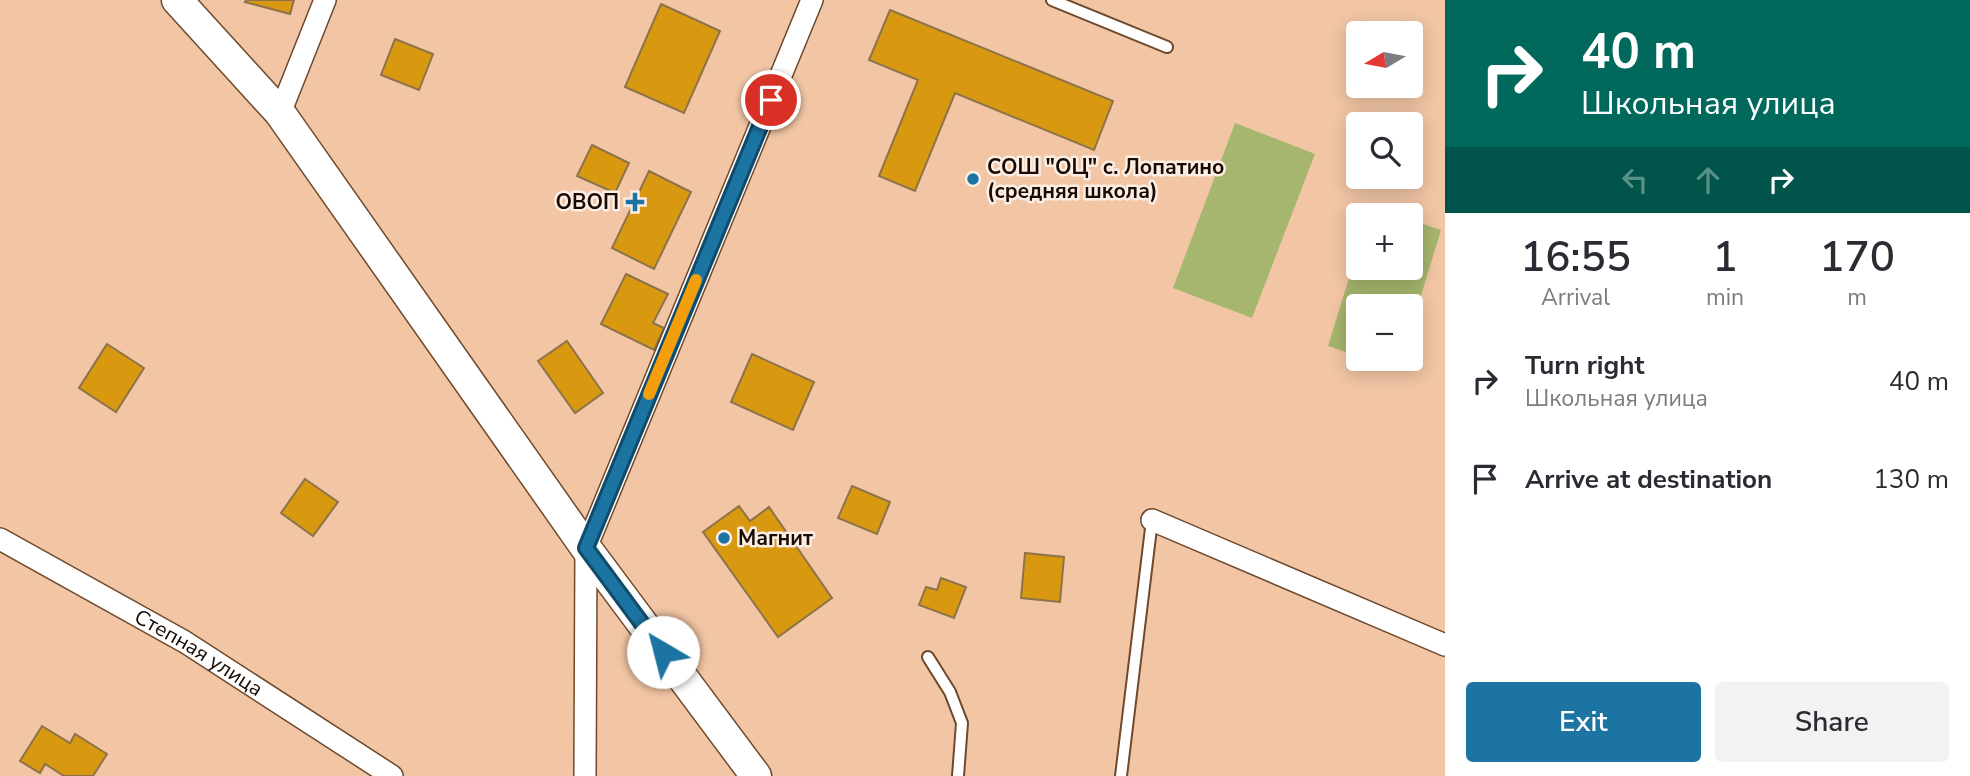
<!DOCTYPE html>
<meta charset="utf-8">
<style>
body{margin:0;font-family:"Nunito Sans",sans-serif;background:#f2f2f3;color:#2b2b33;height:100vh;display:flex;flex-direction:column;font-size:26px;white-space:nowrap}
*{box-sizing:border-box;margin:0}
p{font-size:23px;color:#7c7c81}
.icon{flex:none;width:38px;height:38px;fill:none;stroke:currentColor;stroke-width:2;stroke-linecap:round;stroke-linejoin:round}
.map{position:relative;flex:1;overflow:hidden}
.details{display:flex;flex-direction:column;background:#fff;width:525px}
.details>*{flex:none}
.guide{background:#00695c;color:#fff;overflow:hidden}
.needle{width:46px;rotate:260deg}
.buttons{position:absolute;left:1346px;top:21px;display:grid;gap:14px}
.buttons a{display:grid;place-items:center;width:77px;height:77px;border-radius:7px;background:#fff;box-shadow:0 4px 18px #0003;font-size:35px}
.pin{position:absolute;display:grid;place-items:center;width:60px;height:60px;color:#fff;margin:-30px;border:4px solid #fff;border-radius:50%;box-shadow:0 2px 7px #0007}
.me{position:absolute;width:77px;margin:-38px;rotate:323deg;stroke-linejoin:round;filter:drop-shadow(0 0 5px #0008)}
.turn{display:flex;align-items:center;gap:24px;height:147px;padding:0 21px;font-size:32px}
.turn .icon{width:91px;height:91px;stroke-width:2.5}
.turn b{display:block;font-size:49px;line-height:60px}
.lanes{display:flex;align-items:center;height:66px;padding:0 21px;background:#0003;justify-content:center;gap:35px;direction:ltr}
.lanes .off{opacity:.35}
.eta{display:flex;justify-content:space-evenly;align-items:center;height:119px;text-align:center}
.eta b{font-size:42px;font-weight:600;line-height:49px}
.action{display:flex;gap:14px;margin-top:auto;padding:14px 21px}
.action a{flex:1;height:80px;border-radius:7px;background:#1c74a3;color:#fff;font-size:28px;font-weight:600;line-height:80px;text-align:center}
.action a+a{background:#f2f2f3;color:#2b2b33}
ul{padding:0;list-style:none}
li{display:flex;align-items:center;gap:21px;height:98px;padding:0 21px}
li div{flex:1}
li b{display:block;font-size:26px}
li em{font-style:normal}
main{display:flex;flex:1;min-height:0}
.map>svg:first-child{display:block}
.green{fill:#a7b66e}
.building{fill:#d89910;stroke:#8d734a;stroke-width:2}
.lines{fill:none;stroke-linecap:round;stroke-linejoin:round}
.lane-casing{stroke:#6e492c;stroke-width:14}
.street-casing{stroke:#6e492c;stroke-width:24}
.secondary-casing{stroke:#6e492c;stroke-width:33}
.lane{stroke:#fff;stroke-width:10}
.street{stroke:#fff;stroke-width:21}
.secondary{stroke:#fff;stroke-width:30}
.route-casing{stroke:#124b6a;stroke-width:18}
.route{stroke:#1c74a3;stroke-width:12}
.slow{stroke:#f59e0b;stroke-width:12}
.poi-dot{fill:#1c74a3;stroke:#fceee4;stroke-width:2.5}
.labels{text-anchor:middle;stroke-width:5;stroke-linejoin:round;paint-order:stroke}
.poi-label{font-size:21px;font-weight:bold;fill:#190b02;stroke:#fceee4;text-anchor:start}
.street-label{font-size:21px;fill:#190b02;stroke:#fceee4}
</style>
<main>
<div class="map">
<svg width="1445" height="776" viewBox="0 0 1445 776">
<rect width="100%" height="100%" fill="#f2c6a5"/>
<!-- green -->
<g class="green">
<path d="M1235,123L1315,154L1252,318L1173,288Z"/>
<path d="M1411,220L1441,230L1411,328L1410,306H1358V356L1328,346L1358,249V268H1410Z"/>
</g>
<!-- building -->
<g class="building">
<path d="M246,0H294L290,14L245,2Z"/>
<path d="M661,4L720,31L684,113L625,87Z"/>
<path d="M890,10L1113,101L1094,150L955,93L915,191L879,176L918,80L869,60Z"/>
<path d="M395,39L433,54L419,90L381,75Z"/>
<path d="M592,145L629,163L615,193L577,176Z"/>
<path d="M649,171L691,192L654,269L612,248Z"/>
<path d="M626,274L668,294L653,323L664,328L654,350L601,324Z"/>
<path d="M567,341L603,393L575,413L538,361Z"/>
<path d="M107,344L144,368L116,412L79,388Z"/>
<path d="M752,354L814,382L793,430L731,402Z"/>
<path d="M305,479L338,502L313,536L281,513Z"/>
<path d="M852,486L890,502L877,534L838,518Z"/>
<path d="M739,506L750,521L769,507L832,598L778,637L703,532Z"/>
<path d="M1025,553L1064,557L1060,602L1021,598Z"/>
<path d="M941,578L966,587L954,618L919,605L926,587L937,590Z"/>
<path d="M42,726L70,743L75,734L107,754L93,776H64L45,764L40,773L20,761Z"/>
</g>
<g class="lines">
<defs>
<g id="lane">
<path d="M1052,0L1167,47"/>
<path d="M928,657L950,692L962,723L958,776"/>
<path d="M1121,776L1152,520"/>
</g>
<g id="street">
<path d="M280,113L325,0"/>
<path d="M1152,520L1445,645"/>
<path id="s1" d="M0,539L185,642L392,776"/>
<path d="M585,776L586,548L812,0"/>
</g>
<path id="secondary" d="M177,0L280,113L586,548L756,776"/>
</defs>
<!-- lane casing -->
<use href="#lane" class="lane-casing"/>
<!-- street casing -->
<use href="#street" class="street-casing"/>
<!-- secondary casing -->
<use href="#secondary" class="secondary-casing"/>
<!-- lane -->
<use href="#lane" class="lane"/>
<!-- street -->
<use href="#street" class="street"/>
<!-- secondary -->
<use href="#secondary" class="secondary"/>
</g>
<g class="lines">
<defs>
<path id="route" d="M663,652L586,548L771,100"/>
</defs>
<!-- route casing -->
<use href="#route" class="route-casing"/>
<!-- route -->
<use href="#route" class="route"/>
<!-- slow -->
<path class="slow" d="M649,394L696,280"/>
</g>
<!-- markers -->
<g class="poi-dot">
<circle cx="973" cy="179" r="7"/>
<path d="M631.5 191.5h7v7h7v7h-7v7h-7v-7h-7v-7h7z"/>
<circle cx="724" cy="538" r="7"/>
</g>
<g class="labels">
<!-- poi labels -->
<g class="poi-label">
<text x="987" y="174">СОШ "ОЦ" с. Лопатино<tspan x="987" dy="24">(средняя школа)</tspan></text>
<text x="619" y="209" text-anchor="end">ОВОП</text>
<text x="738" y="545">Магнит</text>
</g>
<!-- street labels -->
<g class="street-label">
<text dy="7" stroke="none"><textPath href="#s1" startOffset="229">Степная улица</textPath></text>
</g>
</g>
</svg>
<div class="buttons">
<a><svg class="needle" viewBox="-14 -14 28 28"><path d="M0-13l5 13h-10z" fill="#e53935"/><path d="M0 13l5-13h-10z" fill="#7c7c81"/></svg></a>
<a><svg class="icon" aria-label="search" viewBox="0 0 24 24"><circle cx="10" cy="10" r="6"/><path d="M15 15l6 6"/></svg></a>
<a>+</a>
<a>−</a>
</div>
<div class="pin" style="left:771px;top:100px;background:#d93025"><svg class="icon" aria-label="arrive" viewBox="0 0 24 24"><path d="M6 21V4h12l-3 4 3 4H6"/></svg></div>
<svg class="me" style="left:663px;top:652px" viewBox="-20 -20 40 40"><circle r="19" fill="#fff"/><path d="M0-13L10 11 0 6-10 11z" fill="#1c74a3"/></svg>
</div>
<section class="details">
<div class="guide">
<div class="turn"><svg class="icon" aria-label="right" viewBox="0 0 24 24"><path d="M7 20v-9h11M14 6l5 5-5 5"/></svg><div><b>40 m</b>Школьная улица</div></div>
<div class="lanes"><svg class="icon off" aria-label="left" viewBox="0 0 24 24"><path d="M17 20v-9H6M10 6l-5 5 5 5"/></svg><svg class="icon off" aria-label="ahead" viewBox="0 0 24 24"><path d="M12 20V5M6 11l6-6 6 6"/></svg><svg class="icon" aria-label="right" viewBox="0 0 24 24"><path d="M7 20v-9h11M14 6l5 5-5 5"/></svg></div>
</div>
<div class="eta">
<div><b>16:55</b><p>Arrival</p></div>
<div><b>1</b><p>min</p></div>
<div><b>170</b><p>m</p></div>
</div>
<ul>
<li><svg class="icon" aria-label="right" viewBox="0 0 24 24"><path d="M7 20v-9h11M14 6l5 5-5 5"/></svg><div><b>Turn right</b><p>Школьная улица</p></div><em>40 m</em></li>
<li><svg class="icon" aria-label="arrive" viewBox="0 0 24 24"><path d="M6 21V4h12l-3 4 3 4H6"/></svg><div><b>Arrive at destination</b></div><em>130 m</em></li>
</ul>
<div class="action"><a>Exit</a><a>Share</a></div>
</section>
</main>
